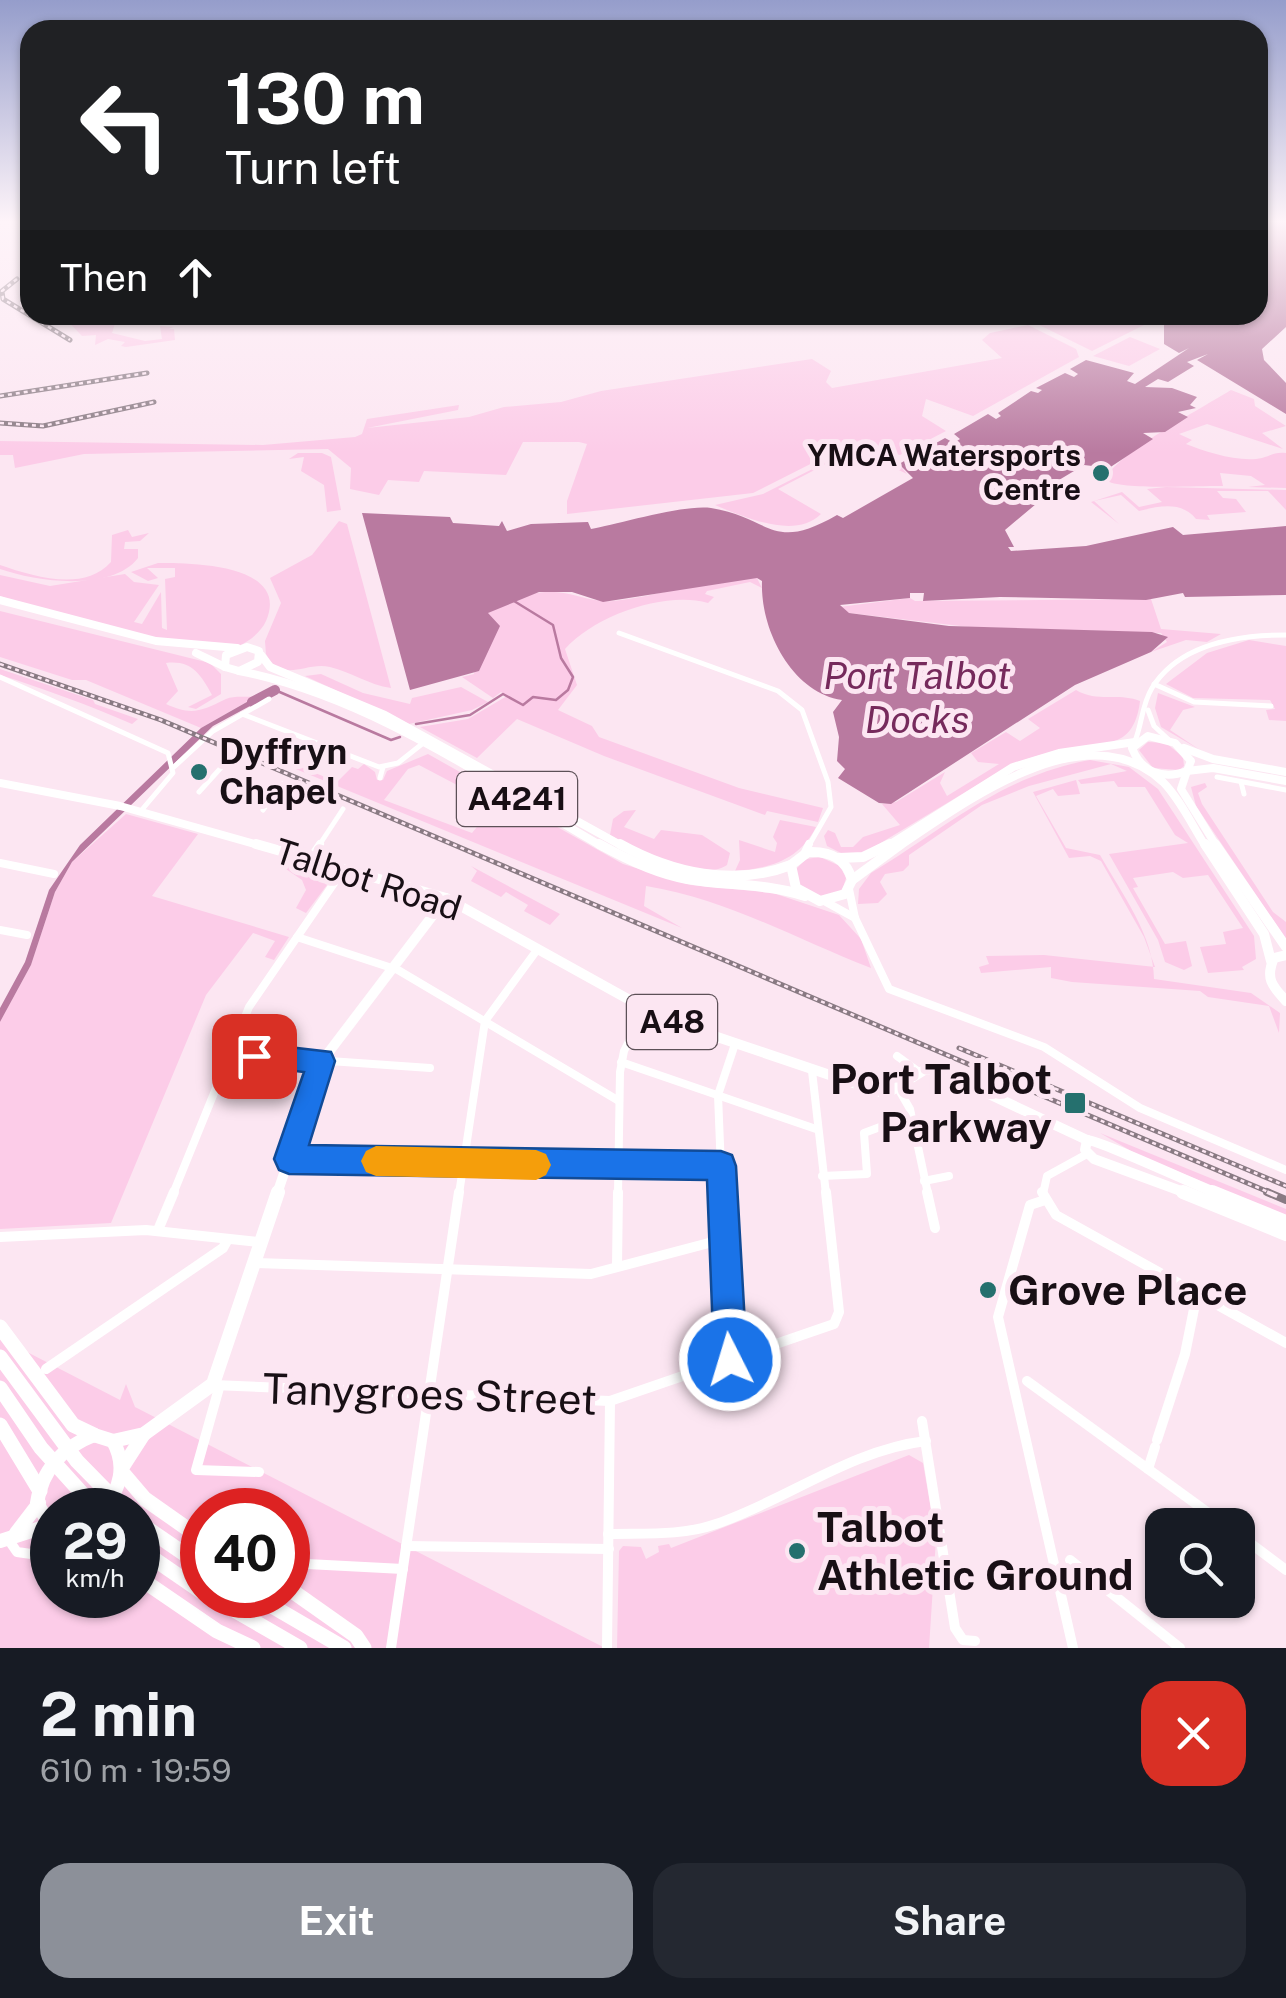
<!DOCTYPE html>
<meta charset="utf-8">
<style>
body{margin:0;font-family:"Public Sans",sans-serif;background:#242831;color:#f1f3f6;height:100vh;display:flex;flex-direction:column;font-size:38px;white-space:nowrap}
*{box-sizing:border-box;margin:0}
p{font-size:32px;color:#9ea1a6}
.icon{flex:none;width:55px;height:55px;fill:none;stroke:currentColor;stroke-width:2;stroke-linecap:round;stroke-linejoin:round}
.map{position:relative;height:1648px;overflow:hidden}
.side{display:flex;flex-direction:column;background:#171b24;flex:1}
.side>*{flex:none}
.banner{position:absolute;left:20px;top:20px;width:1248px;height:305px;border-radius:30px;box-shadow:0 2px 8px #0004;background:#202124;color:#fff;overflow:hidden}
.buttons{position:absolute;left:1145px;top:1508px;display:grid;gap:20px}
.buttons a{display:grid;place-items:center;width:110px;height:110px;border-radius:20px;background:#171b24;box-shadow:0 2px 8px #0004;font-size:50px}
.speed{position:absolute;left:30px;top:1488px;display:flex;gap:20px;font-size:50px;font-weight:700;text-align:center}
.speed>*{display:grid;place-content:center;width:130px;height:130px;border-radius:50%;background:#171b24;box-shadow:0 2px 8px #0004;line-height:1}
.speed small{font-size:25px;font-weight:400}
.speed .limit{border:15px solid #d22;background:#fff;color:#111}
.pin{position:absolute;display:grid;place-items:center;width:85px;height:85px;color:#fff;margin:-42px;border-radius:20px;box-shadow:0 5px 15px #0006}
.me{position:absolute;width:110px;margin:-55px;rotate:355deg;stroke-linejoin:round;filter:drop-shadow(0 0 8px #0008)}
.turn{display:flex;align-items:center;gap:35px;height:210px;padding:0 40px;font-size:45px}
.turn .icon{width:130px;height:130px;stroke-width:2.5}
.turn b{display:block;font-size:70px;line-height:85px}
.then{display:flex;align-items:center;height:95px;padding:0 40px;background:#0003;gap:20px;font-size:38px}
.round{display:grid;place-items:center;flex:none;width:105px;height:105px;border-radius:30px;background:#242831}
.headline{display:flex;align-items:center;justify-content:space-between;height:170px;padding:0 40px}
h1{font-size:60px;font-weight:700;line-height:75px}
.button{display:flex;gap:20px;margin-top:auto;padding:20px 40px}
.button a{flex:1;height:115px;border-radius:30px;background:#8c9099;color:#fff;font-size:40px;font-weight:700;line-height:115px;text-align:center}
.button a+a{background:#242831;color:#f1f3f6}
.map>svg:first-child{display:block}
.green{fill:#fccce8;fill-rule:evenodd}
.water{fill:#b97aa0}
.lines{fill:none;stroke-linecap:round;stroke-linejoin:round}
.stream{stroke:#b97aa0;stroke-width:2.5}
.river{stroke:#b97aa0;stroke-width:10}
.minor-far2{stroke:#fff;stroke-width:5}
.minor-far1{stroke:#fff;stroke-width:8}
.minor{stroke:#fff;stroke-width:10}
.major-far2{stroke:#fff;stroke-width:8}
.major-far1{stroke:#fff;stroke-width:10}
.major{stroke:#fff;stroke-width:14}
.highway{stroke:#fff;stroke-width:15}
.rail-far1-casing{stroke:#897a83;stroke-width:5}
.rail-casing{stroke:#897a83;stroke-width:8}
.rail-far1{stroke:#fce6f2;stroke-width:2.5;stroke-dasharray:4;stroke-linecap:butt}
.rail{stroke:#fce6f2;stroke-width:4;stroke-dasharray:11;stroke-linecap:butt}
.route{fill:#1a73e8;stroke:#114b97;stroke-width:2.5}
.slow{fill:#f59e0b}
.poi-dot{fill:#25706e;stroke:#fce6f2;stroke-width:4}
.labels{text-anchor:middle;stroke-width:10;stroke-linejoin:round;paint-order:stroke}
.far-poi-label{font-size:30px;font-weight:bold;fill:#180f15;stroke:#fce6f2;text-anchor:end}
.shield{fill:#fce6f2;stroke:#5c5057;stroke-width:2.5}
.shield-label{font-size:32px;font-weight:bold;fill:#180f15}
.poi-label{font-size:35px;font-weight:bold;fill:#180f15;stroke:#fce6f2;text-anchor:start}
.street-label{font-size:35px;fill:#180f15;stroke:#fce6f2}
.water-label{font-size:38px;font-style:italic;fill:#762a5c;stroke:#fce6f2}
.near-poi-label{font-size:42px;font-weight:bold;fill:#180f15;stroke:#fce6f2;text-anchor:start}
.near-street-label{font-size:42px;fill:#180f15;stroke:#fce6f2}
</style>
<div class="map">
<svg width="1286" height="1648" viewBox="0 0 1286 1648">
<rect width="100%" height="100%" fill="#fce6f2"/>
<!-- green -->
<g class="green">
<path d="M62,315L116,320L112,333L145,341L162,339L160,326L173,327L169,329H174L175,340L126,347L121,346L125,342L108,339L95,345L96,335L82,336Z"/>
<path d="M1019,315H1153L1146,324L1092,351Z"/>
<path d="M1028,325L1076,349L1079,357L973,416L926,399L922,416L946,431L900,455L850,444L753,493L567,514V501L587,444L579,442H523L506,475L424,471L419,482L388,480L379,495L350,489L351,468L328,449L84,454L15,468L13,455H0V441L263,445L355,437L362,434L367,419L459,405L458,410L367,428L469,417L504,407L561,402L601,391L812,359L831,371L826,382L832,388L1002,358L982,340L990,333Z"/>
<path d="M1130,337L1160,349L1129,366L1093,356Z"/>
<path d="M1231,390L1254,399L1255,406L1286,426L1262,433L1283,449L1207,424L1179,434L1192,440L1186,444C1206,452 1240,463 1262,458C1272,455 1274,452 1286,453V488L1248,487L1265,485L1251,476L1220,473L1223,486C1196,485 1123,491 1105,480C1114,455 1202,408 1231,390Z"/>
<path d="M854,448L899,464L907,474L855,449L778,489L821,514C795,540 744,517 715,505L763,494Z"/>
<path d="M298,453H322L331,457L341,510L327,512L324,485L301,471L304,457L289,459Z"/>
<path d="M1166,487L1286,490V510L1268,491H1217L1223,498L1236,499L1246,512L1207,515L1210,520L1196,519C1182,501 1159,506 1139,511L1121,495L1094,501L1119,524L1091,502L1122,492L1139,507L1162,502L1147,489Z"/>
<path d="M339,521L347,524L391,688C369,685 351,672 330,667C305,661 283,685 266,654L265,641L281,603L270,578L312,555Z"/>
<path d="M128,530L132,537L149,533L140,541L125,542L124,549H138V558C112,592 37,582 0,569V565C35,577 84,592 111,562L112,535Z"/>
<path d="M158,563C189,563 291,563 266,621C261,632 249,642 238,646C202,656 40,611 0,596V575L50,586L125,574L134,582L159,585L134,622L142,624L161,592L162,628L167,630L165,579L175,577V568H147L158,578L148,581L131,572Z"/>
<path d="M757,578L762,588L750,582L707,591L705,594L714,597L708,603C665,591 596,615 565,649L577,685L558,710L592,726L599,737L739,788L823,808L818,822L767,811L765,815L604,756L517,719L477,758L420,727L468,719L507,696L501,692L493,698L462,677L474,674L488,613C503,603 526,593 545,592C570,590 589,603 613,601C660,597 710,576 757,578Z"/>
<path d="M910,598L915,601L1151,599L1161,629L1221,634L1207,642L1186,640L1151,652L1167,642L1161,633L969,627L849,613L839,607Z"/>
<path d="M0,611L210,663L221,674V694L196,709L188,707L212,695C200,673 191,660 166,663L178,691L166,704C192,716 201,711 226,699C235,695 247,698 257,696L201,728L86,680H72L0,657Z"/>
<path d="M1249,640L1286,646V721L1269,720L1266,710L1275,709L1270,700L1193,698L1166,684L1207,653Z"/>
<path d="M0,669L93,700L95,704L138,719L132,724C88,705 45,689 0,675Z"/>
<path d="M321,674L363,693L410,704L412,698L461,687L488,702L472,710L409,724L305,676Z"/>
<path d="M1076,690C1098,703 1117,692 1140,701C1138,718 1132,736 1114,741L1116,746L1040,755L1012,764L864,853L843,854L827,846L824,836L828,830L835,833L841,847H853L863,837L900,825L882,804L896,802L945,772L940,783L947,796L999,764L978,762L971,753L1006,732L1020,741L1040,728L1028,719Z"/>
<path d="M1158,693L1195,707L1183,710L1170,730L1200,750L1161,727L1155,708Z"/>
<path d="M1148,742L1166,743L1183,757L1184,766L1179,770L1153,768L1139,750Z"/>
<path d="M255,748L337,782L352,767L358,769L364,764L375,772L377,780H383L387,771L428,754L623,864L691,885L773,893L839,915L861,939L871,968C795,939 730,900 646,886L644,906L682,928L252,751ZM419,765L495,805L472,833L384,800L408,769Z"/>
<path d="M1090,760L1129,767L1158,789L1254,936L1256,959L1242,967L1244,970L1208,973L1200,947L1226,944L1223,932L1243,928L1208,875L1183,878L1173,872L1133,878L1138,887L1133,888L1165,944L1186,941L1192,966L1184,970L1165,962L1158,940L1109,854L1188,843L1175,835L1145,787H1118L1114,781L1081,784L1078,780L1127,771L1111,764L1029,786L982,805L909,855V865L903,871L885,874L880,882L887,894L878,903L858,904L859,889L871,873C946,828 1001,776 1090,760Z"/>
<path d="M1076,780L1080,794L1058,796L1053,789L1036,796L1066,848L1100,855C1122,894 1154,936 1154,979L1251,993L1280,1013L1279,1033L1269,1006L1208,997L1200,991L1072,982L1051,978V967L981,973L979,967L989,964L986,956L1044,955L1155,967L1144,937L1101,861L1090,856L1069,858L1033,792Z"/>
<path d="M1205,783L1207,787L1198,793L1202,804L1273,912L1286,922V939L1196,806L1191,787Z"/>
<path d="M636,810L624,827L654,839L661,830L702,835L730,853L727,865C702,883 635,850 610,835L613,819L624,811Z"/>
<path d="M126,814L198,834L152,896L289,937L274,960L265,957L275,941L253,933L206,995L111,1223L0,1229V1022L31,965L55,892L72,862Z"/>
<path d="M780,820L816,827C800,860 768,869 735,871L740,860L739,840L775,852L777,843L773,837Z"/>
<path d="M820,857L840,866L846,878L842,891L819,898L798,885L796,869L806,859Z"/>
<path d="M289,858L336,873L306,913L296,908L306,890L302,880L283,867Z"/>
<path d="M471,866L560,914L550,925L524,911L528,905L506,892L501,897L471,881L477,871Z"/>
<path d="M1100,1133L1286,1209V1216L1138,1155Z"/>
<path d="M0,1338L120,1400L126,1384L135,1407L605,1648H0ZM52,1510H138V1595H52ZM202,1510H288V1595H202Z"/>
<path d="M909,1455L923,1463L936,1539L929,1648H617L619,1551L623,1546L641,1547L646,1559L659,1552L658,1546L669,1544L671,1548Z"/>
</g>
<!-- water -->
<g class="water">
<path d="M1258,222H1286V327L1262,349L1264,360L1286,383V414L1197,360L1208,354L1187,362L1194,366L1168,382L1158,379L1145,387L1172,388L1197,397L1190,405L1196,408L1178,412L1188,417L1165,432L1143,433L1153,439L1109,468L1084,465L1039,492L1036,504L1005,530L1014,547H1008L1011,551L1086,546L1173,527L1183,535L1286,526V595L1185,597L1183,593L1146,600L1000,597L923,601L924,593H910V598L840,605L849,613L949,626L1152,632L1168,637L1151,652L1075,685L891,804L879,803L838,778L845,769L837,761L839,737L833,712L842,700C793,693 760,631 762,581L757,578L603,602L572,592H539L488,613L500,626L479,671L410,690L362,513L450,517L453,523L499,526L502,521L507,531L531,524L588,522L591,529C615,525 684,504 711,508C772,518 771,553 837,515L843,518L913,478L899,464L945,438L954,443L960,439L954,434L988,414L996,419L1001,416L998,413L1031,391L1038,393L1042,390L1036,388L1065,373L1074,377L1078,374L1070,369L1086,360L1134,373L1127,381L1135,384L1189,348L1179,353L1164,344V325L1192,315H1258Z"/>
<path d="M261,694L265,698L213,726L72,862L55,892L31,965L0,1022V1008L25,962L49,890L80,845L201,728Z"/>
</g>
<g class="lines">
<!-- stream -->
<g class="stream">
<path d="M275,690L391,740L400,737"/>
<path d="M416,724L470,715L503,694L523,705L533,697L556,700L568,690L573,677L561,658L553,625L514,601"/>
</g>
<!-- river -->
<path class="river" d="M252,702L275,690"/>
<!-- minor-far2 -->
<g class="minor-far2">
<path d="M619,633L778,691L802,710L828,782L831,807L808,847"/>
<path d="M0,677L168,753L173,773L140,812"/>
<path d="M1154,684L1194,702L1271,706"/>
<path d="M1148,710L1154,726L1168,739"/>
<path d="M242,714L379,767L398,763L422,744"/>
<path d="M1135,741C1142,724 1142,704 1152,688C1179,644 1238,635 1286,635"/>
<path d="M174,767L213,731L269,699"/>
<path d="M1217,777L1286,790"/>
<path d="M380,778L383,767"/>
<path d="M1241,782L1244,794"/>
<path d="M199,792L227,761"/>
<path d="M263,810L282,784"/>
<path d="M318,847L343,809"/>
</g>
<!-- minor-far1 -->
<g class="minor-far1">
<path d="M805,852L809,844"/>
<path d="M310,859L320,844"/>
<path d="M0,863L54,874"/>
<path d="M849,889L855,918L889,989L1044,1047L1140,1108L1286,1170"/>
<path d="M826,902L855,918"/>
<path d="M0,930L27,935"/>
<path d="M297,937L398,970L619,1101"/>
<path d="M230,1054L430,1068"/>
<path d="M897,1056L919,1072"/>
<path d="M621,1062L816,1129"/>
<path d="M812,1071L826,1194"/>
<path d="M899,1090L910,1109L928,1194"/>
<path d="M289,1159L721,1166"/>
<path d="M822,1176L867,1174L864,1133L880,1127"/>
<path d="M924,1181L949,1176"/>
<path d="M173,1194L249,1007L339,876"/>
<path d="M459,1194L485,1021L537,950"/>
<path d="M618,1194L620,1072L624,1051L645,1009"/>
<path d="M722,1194L718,1095L735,1044"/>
<path d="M1043,1194L1047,1176L1087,1154"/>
</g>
<!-- minor -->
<g class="minor">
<path d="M722,1192L730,1360"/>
<path d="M927,1192L935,1228"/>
<path d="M1042,1192L1056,1215L1286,1343"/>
<path d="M1045,1200L1030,1205L998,1317L1073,1648"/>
<path d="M158,1230L174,1192"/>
<path d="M0,1237L146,1230L258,1242"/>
<path d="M256,1263L591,1274L724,1239"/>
<path d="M617,1266L618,1192"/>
<path d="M46,1369L223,1248L228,1239"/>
<path d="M1027,1381L1225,1525"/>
<path d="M213,1385L610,1401L834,1324L839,1312L826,1192"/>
<path d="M219,1388L196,1470L259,1472"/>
<path d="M922,1421L955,1628L963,1640L975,1641"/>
<path d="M1157,1440L1185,1354L1197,1294"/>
<path d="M1148,1469L1155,1447"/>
<path d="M608,1534C644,1533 682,1536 716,1524C787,1500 850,1450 926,1441"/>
<path d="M1238,1534L1286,1570"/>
<path d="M8,1539L17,1552L52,1557"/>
<path d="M406,1546L609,1549"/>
<path d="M1070,1560L1180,1648"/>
<path d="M288,1563L403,1569"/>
<path d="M391,1648L459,1192"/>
<path d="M607,1648L610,1401"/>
</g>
<!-- major-far2 -->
<g class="major-far2">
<path d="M0,600L156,641L237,648"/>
<path d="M247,647L259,651L258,662L239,671L225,667L226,655Z"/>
<path d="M196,653L225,667"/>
<path d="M261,655L270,667L385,715L624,847"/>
<path d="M239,671C371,697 488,781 603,847"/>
<path d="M1148,736L1175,743L1191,761L1187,771C1163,780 1141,772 1132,748Z"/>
<path d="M1184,748L1213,759L1286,772"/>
<path d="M1187,771L1181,789L1217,847"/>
<path d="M1187,771L1213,768L1286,781"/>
<path d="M0,783L120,806L265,847"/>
<path d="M886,847L1013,767L1059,753L1135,742"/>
<path d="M898,847C965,802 1087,710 1163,782C1180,799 1193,827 1206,847"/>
</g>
<!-- major-far1 -->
<g class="major-far1">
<path d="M256,844L446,898L664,1019L886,1094L926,1069L940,1071L1087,1140"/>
<path d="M599,844C626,859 657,874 687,879C727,886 766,883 805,896"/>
<path d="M620,844C672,873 734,887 791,865"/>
<path d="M1205,844L1264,934L1271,961"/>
<path d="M1215,844L1286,947"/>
<path d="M808,852C830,851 846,858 852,880L845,894L820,901L796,888L791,865Z"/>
<path d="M839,858L863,857L890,844"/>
<path d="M852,880L901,844"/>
<path d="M1286,955L1274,958C1265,978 1272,986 1286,1001"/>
<path d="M1087,1140L1085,1150L1094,1159L1189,1194"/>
<path d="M1087,1140C1096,1139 1199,1186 1218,1194"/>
<path d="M277,1194L322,1061L446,898"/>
</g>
<!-- major -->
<g class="major">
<path d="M1183,1192L1286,1234"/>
<path d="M1212,1192L1286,1222"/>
<path d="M113,1441L144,1434L213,1384L278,1192"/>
<path d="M124,1465L144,1434"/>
<path d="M52,1529L37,1503C42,1470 63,1447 94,1435L113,1441C127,1466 120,1488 104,1510"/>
<path d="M16,1533L39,1503"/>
<path d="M0,1541L47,1526"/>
</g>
<!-- highway -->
<g class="highway">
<path d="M0,1327L73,1425L94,1435"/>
<path d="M0,1357L77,1461L125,1510"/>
<path d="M0,1388L41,1448L97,1510"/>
<path d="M0,1425L40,1491"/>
<path d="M122,1472L145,1499L202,1539"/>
<path d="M138,1522L202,1566"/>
<path d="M138,1548L202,1592"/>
<path d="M138,1577L217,1631L253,1648"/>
<path d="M288,1588L356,1636L364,1648"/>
<path d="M208,1595L300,1648"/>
<path d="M253,1595L344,1648"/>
</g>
<defs>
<g id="rail-far1">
<path d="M17,279L2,291L3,299L70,340"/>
<path d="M0,396L147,373"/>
<path d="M0,423L43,426L154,402"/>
<path d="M0,664L161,720L1273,1194"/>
<path d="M959,1048L1286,1186"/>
</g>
<path id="rail" d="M1267,1192L1286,1200"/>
</defs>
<!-- rail-far1 casing -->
<use href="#rail-far1" class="rail-far1-casing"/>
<!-- rail casing -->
<use href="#rail" class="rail-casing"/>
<!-- rail-far1 -->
<use href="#rail-far1" class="rail-far1"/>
<!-- rail -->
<use href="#rail" class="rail"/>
</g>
<!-- sky -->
<linearGradient id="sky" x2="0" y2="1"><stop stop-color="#959dcb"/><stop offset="0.49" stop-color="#fef4f9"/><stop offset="1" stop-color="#fef4f9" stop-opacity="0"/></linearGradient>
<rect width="1286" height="453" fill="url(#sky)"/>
<!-- route -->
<path class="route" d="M254,1043L331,1052L335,1061L309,1145L721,1151L732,1155L736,1166L747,1360L742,1372L730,1377L719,1372L714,1360L707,1180L289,1174L279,1170L274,1159L304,1072L245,1065L241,1056L245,1046Z"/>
<!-- slow -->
<path class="slow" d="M376,1146L536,1150L546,1154L551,1165L546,1175L536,1180L376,1176L366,1172L361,1161L366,1151Z"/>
<!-- markers -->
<g class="poi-dot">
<circle cx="1101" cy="473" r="10"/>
<circle cx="199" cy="772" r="10"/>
<rect x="1063" y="1091" width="24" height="24" rx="5"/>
<circle cx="988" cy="1290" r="10"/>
<circle cx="797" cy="1551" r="10"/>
</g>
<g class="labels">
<!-- far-poi labels -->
<g class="far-poi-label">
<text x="1081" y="466">YMCA Watersports<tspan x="1081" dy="34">Centre</tspan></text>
</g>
<!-- shield labels -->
<g class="shield">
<rect x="457" y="772" width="120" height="54" rx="8"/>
<rect x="627" y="995" width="90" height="54" rx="8"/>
</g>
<g class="shield-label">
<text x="517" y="810">A4241</text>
<text x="672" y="1033">A48</text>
</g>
<!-- poi labels -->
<g class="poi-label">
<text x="219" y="764">Dyffryn<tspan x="219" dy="40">Chapel</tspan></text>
</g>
<!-- street labels -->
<g class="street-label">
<text transform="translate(368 880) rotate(18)" y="12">Talbot Road</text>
</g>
<!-- water labels -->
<g class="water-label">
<text x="917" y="689">Port Talbot<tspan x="917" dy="44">Docks</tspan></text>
</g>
<!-- near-poi labels -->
<g class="near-poi-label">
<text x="1052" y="1094" text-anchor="end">Port Talbot<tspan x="1052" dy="48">Parkway</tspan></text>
<text x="1008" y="1305">Grove Place</text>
<text x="817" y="1542">Talbot<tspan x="817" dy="48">Athletic Ground</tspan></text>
</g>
<!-- near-street labels -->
<g class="near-street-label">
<text transform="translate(430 1394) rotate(2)" y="15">Tanygroes Street</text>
</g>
</g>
</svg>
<div class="buttons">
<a><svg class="icon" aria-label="search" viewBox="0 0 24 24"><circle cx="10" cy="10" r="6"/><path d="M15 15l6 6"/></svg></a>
</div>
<div class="speed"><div>29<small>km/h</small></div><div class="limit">40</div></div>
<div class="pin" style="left:254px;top:1056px;background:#d93025"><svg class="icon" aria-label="arrive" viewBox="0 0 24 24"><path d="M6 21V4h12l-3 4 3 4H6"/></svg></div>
<svg class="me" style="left:730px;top:1360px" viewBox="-20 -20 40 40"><circle r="17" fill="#1a73e8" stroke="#fff" stroke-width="3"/><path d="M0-11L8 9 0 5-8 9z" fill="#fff"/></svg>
<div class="banner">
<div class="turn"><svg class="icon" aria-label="left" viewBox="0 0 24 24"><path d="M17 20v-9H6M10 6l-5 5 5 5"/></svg><div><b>130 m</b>Turn left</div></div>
<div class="then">Then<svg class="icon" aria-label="ahead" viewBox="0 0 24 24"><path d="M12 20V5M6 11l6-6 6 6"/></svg></div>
</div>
</div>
<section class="side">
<div class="headline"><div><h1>2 min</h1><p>610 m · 19:59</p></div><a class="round" style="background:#d93025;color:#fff"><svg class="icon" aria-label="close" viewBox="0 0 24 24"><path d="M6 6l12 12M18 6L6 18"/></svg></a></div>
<div class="button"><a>Exit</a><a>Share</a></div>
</section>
